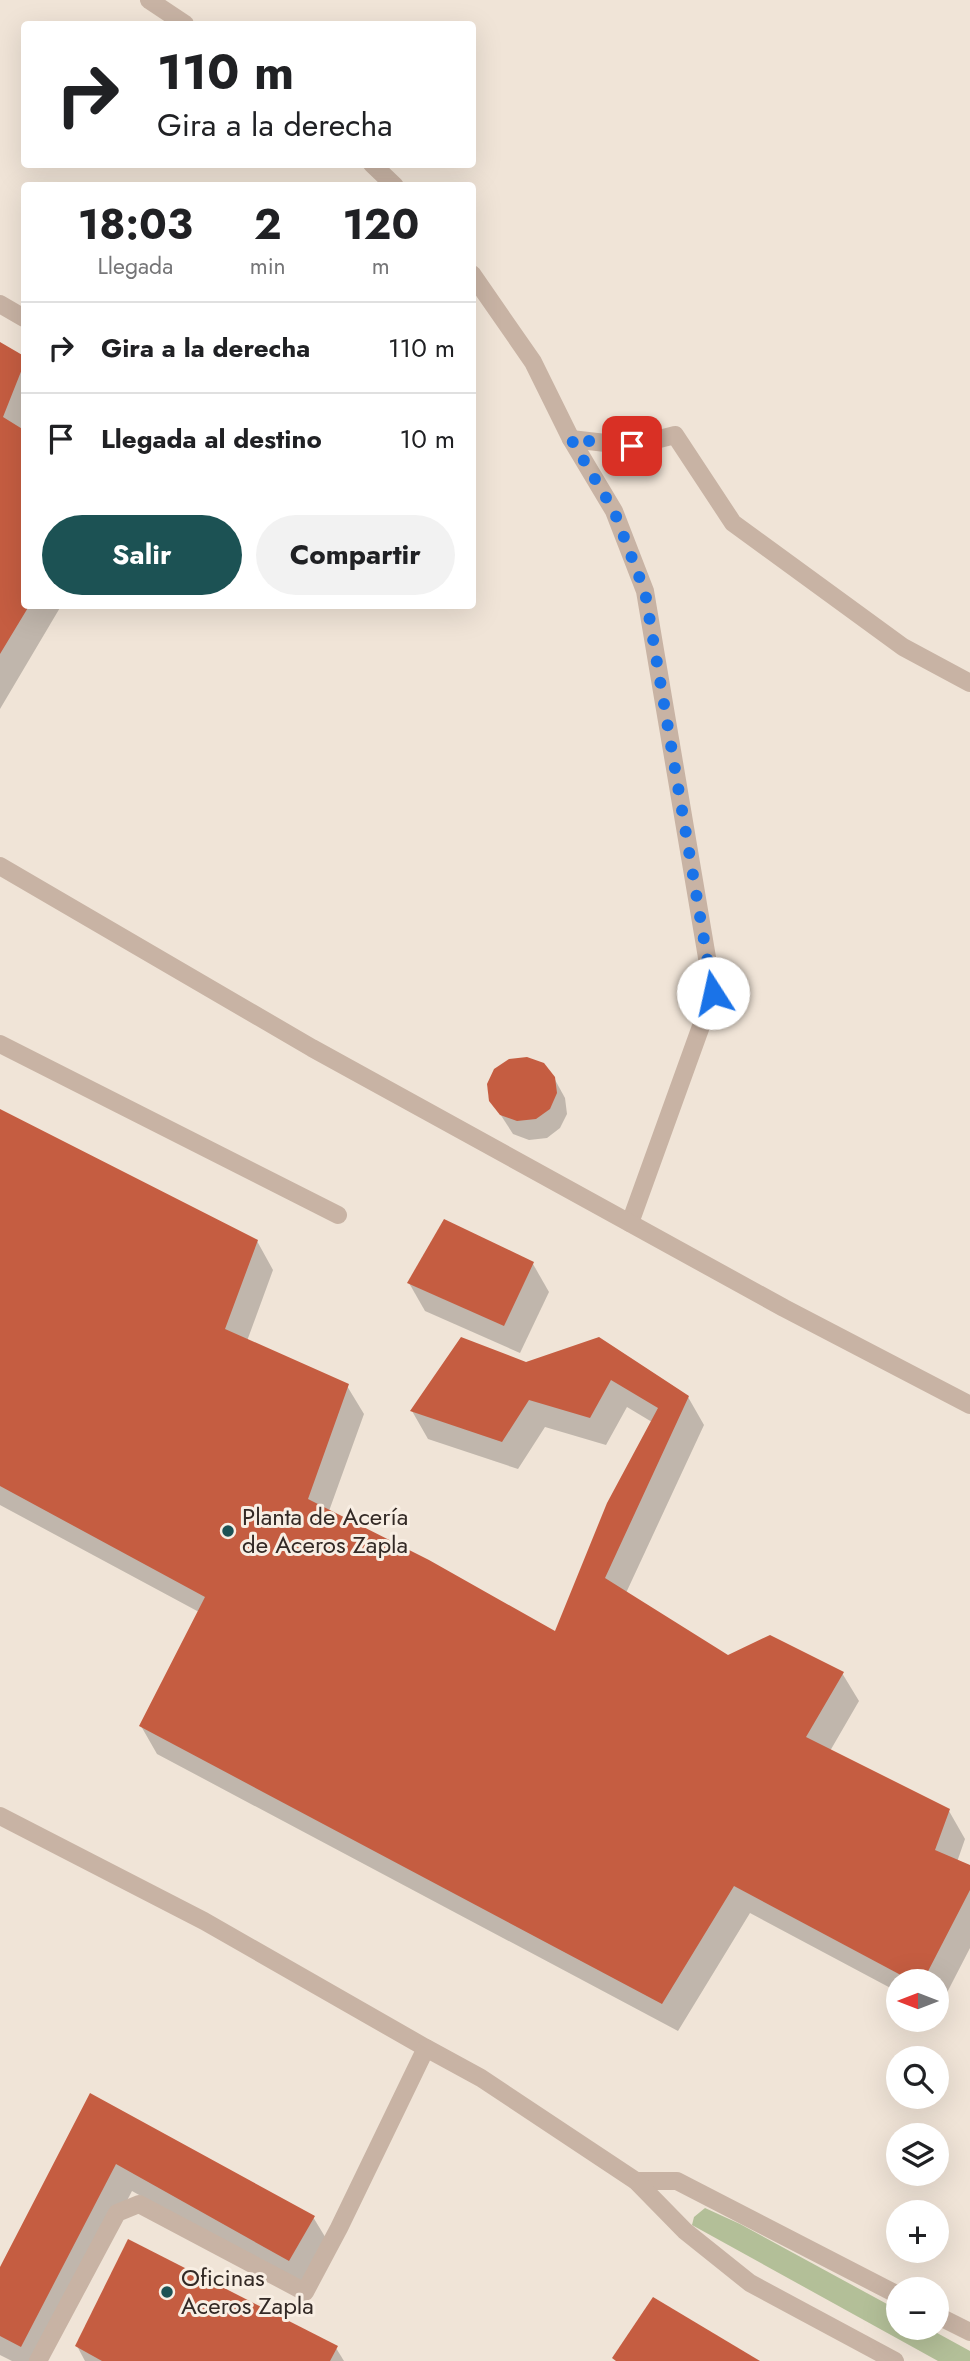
<!DOCTYPE html>
<html lang="es">
<meta charset="utf-8">
<style>
body{margin:0;font-family:Jost,sans-serif;background:#f2f2f2;color:#202124;height:100vh;display:flex;flex-direction:column;font-size:26px;white-space:nowrap}
*{box-sizing:border-box;margin:0}
p{font-size:23px;color:#757577}
.icon{flex:none;width:38px;height:38px;fill:none;stroke:currentColor;stroke-width:2;stroke-linecap:round;stroke-linejoin:round}
.map{position:relative;flex:1;overflow:hidden}
.side{position:absolute;left:21px;top:182px;width:455px;height:427px;display:flex;flex-direction:column;background:#fff;border-radius:7px;box-shadow:0 7px 28px #0002}
.side>*{flex:none}
.guide{position:absolute;left:21px;top:21px;width:455px;height:147px;border-radius:7px;box-shadow:0 7px 28px #0002;background:#fff;color:#202124;overflow:hidden}
.needle{width:46px;rotate:270deg}
.controls{position:absolute;left:886px;top:1969px;display:grid;gap:14px}
.controls a{display:grid;place-items:center;width:63px;height:63px;border-radius:50%;background:#fff;box-shadow:0 7px 28px #0002;font-size:35px}
.pin{position:absolute;display:grid;place-items:center;width:60px;height:60px;color:#fff;margin:-30px;border-radius:14px;box-shadow:0 4px 10px #0006}
.me{position:absolute;width:77px;margin:-38px;rotate:350deg;stroke-linejoin:round;filter:drop-shadow(0 0 5px #0008)}
.turn{display:flex;align-items:center;gap:24px;height:147px;padding:0 21px;font-size:32px}
.turn .icon{width:91px;height:91px;stroke-width:2.5}
.turn b{display:block;font-size:49px;line-height:60px}
.eta{display:flex;justify-content:space-evenly;align-items:center;height:119px;text-align:center}
.eta b{font-size:42px;font-weight:700;line-height:49px}
.cta{display:flex;gap:14px;margin-top:auto;padding:14px 21px}
.cta a{flex:1;height:80px;border-radius:42px;background:#1c5254;color:#fff;font-size:28px;font-weight:700;line-height:80px;text-align:center}
.cta a+a{background:#f2f2f2;color:#202124}
ul{padding:0;list-style:none}
li{display:flex;align-items:center;gap:21px;height:91px;padding:0 21px;border-top:2px solid #e0e0e0}
li div{flex:1}
li b{display:block;font-size:26px}
li em{font-style:normal}
.map>svg:first-child{display:block}
.green{fill:#b3bf98}
.shadow{fill:#0003}
.building{fill:#c55d41}
.lines{fill:none;stroke-linecap:round;stroke-linejoin:round}
.minor{stroke:#c8b3a4;stroke-width:18}
.route{stroke:#1a73e8;stroke-width:12;stroke-dasharray:0 21.6}
.poi-dot{fill:#1c5254;stroke:#f8eee3;stroke-width:2.5}
.labels{text-anchor:middle;stroke-width:6;stroke-linejoin:round;paint-order:stroke}
.poi-label{font-size:24px;fill:#332925;stroke:#f8eee3;text-anchor:start}
</style>
<div class="map">
<svg width="970" height="2361" viewBox="0 0 970 2361">
<rect width="100%" height="100%" fill="#f0e4d7"/>
<!-- green -->
<path class="green" d="M705,2208L740,2224L898,2310V2328H928L970,2351V2361H938L692,2225L694,2217Z"/>
<!-- shadow -->
<g class="shadow">
<path d="M0,344L24,358V606H61L0,709Z"/>
<path d="M554,1078L565,1098L567,1114L560,1128L547,1138L529,1140L513,1134L491,1100Z"/>
<path d="M0,1111L257,1241L273,1270L247,1341L347,1386L364,1414L329,1511L555,1633L652,1422L627,1407L606,1445L545,1427L518,1469L428,1439L412,1411L526,1364L599,1339L688,1397L704,1425L626,1593L728,1657L842,1673L859,1701L830,1751L949,1811L965,1839L957,1862L970,1867V1948L937,2012L936,1981H898V1992L750,1913L678,2031L157,1754L141,1726L199,1612L0,1505Z"/>
<path d="M533,1264L549,1292L520,1353L425,1311L409,1283Z"/>
<path d="M91,2095L313,2217L330,2245L305,2288L132,2191L44,2361H12L0,2355V2271Z"/>
<path d="M77,2346L336,2348L344,2361H85Z"/>
</g>
<!-- building -->
<g class="building">
<path d="M0,342L24,356V364L3,417L24,430V606H29L0,654Z"/>
<path d="M527,1057L544,1063L555,1077L557,1093L550,1109L536,1119L517,1121L500,1115L489,1101L487,1084L494,1069L509,1059Z"/>
<path d="M0,1109L258,1240L225,1329L349,1384L308,1499L429,1560L555,1631L607,1503L658,1408L611,1380L590,1418L529,1400L502,1442L410,1411L461,1337L526,1362L599,1337L689,1396L605,1578L728,1655L770,1635L844,1672L806,1737L950,1809L935,1850L970,1865V1890L923,1981H912L734,1886L662,2004L139,1726L205,1597L0,1486Z"/>
<path d="M444,1219L534,1262L504,1326L407,1283Z"/>
<path d="M90,2093L315,2216L289,2261L116,2164L21,2347L0,2336V2267Z"/>
<path d="M128,2239L338,2346L330,2361H102L75,2346Z"/>
<path d="M653,2297L760,2361H616L612,2358Z"/>
</g>
<g class="lines">
<!-- minor -->
<g class="minor">
<path d="M149,0L185,24"/>
<path d="M372,164L395,186"/>
<path d="M472,274L533,362L571,439L614,511L645,591L713,993L630,1223"/>
<path d="M0,304L24,318"/>
<path d="M571,439L632,446L675,435L733,523L903,647L970,683"/>
<path d="M0,866L312,1048L784,1308L970,1405"/>
<path d="M0,1044L338,1215"/>
<path d="M0,1816L204,1921L426,2048"/>
<path d="M636,2181H677L898,2295"/>
<path d="M936,2315L970,2332"/>
<path d="M38,2361L117,2213L139,2204L305,2292L339,2228L426,2048L481,2078L636,2181L685,2231L750,2283L895,2361"/>
</g>
</g>
<g class="lines">
<!-- route -->
<path class="route" d="M632,446L571,439L614,511L645,592L713,993"/>
</g>
<!-- markers -->
<g class="poi-dot">
<circle cx="228" cy="1531" r="7"/>
<circle cx="167" cy="2292" r="7"/>
</g>
<g class="labels">
<!-- poi labels -->
<g class="poi-label">
<text x="242" y="1525">Planta de Acería<tspan x="242" dy="28">de Aceros Zapla</tspan></text>
<text x="181" y="2286">Oficinas<tspan x="181" dy="28">Aceros Zapla</tspan></text>
</g>
</g>
</svg>
<div class="controls">
<a><svg class="needle" viewBox="-14 -14 28 28"><path d="M0-13l5 13h-10z" fill="#e53935"/><path d="M0 13l5-13h-10z" fill="#757577"/></svg></a>
<a><svg class="icon" aria-label="search" viewBox="0 0 24 24"><circle cx="10" cy="10" r="6"/><path d="M15 15l6 6"/></svg></a>
<a><svg class="icon" aria-label="layers" viewBox="0 0 24 24"><path d="M12 4l9 5-9 5-9-5zM3 14l9 5 9-5"/></svg></a>
<a>+</a>
<a>−</a>
</div>
<div class="pin" style="left:632px;top:446px;background:#d93025"><svg class="icon" aria-label="arrive" viewBox="0 0 24 24"><path d="M6 21V4h12l-3 4 3 4H6"/></svg></div>
<svg class="me" style="left:713px;top:993px" viewBox="-20 -20 40 40"><circle r="19" fill="#fff"/><path d="M0-13L10 11 0 6-10 11z" fill="#1a73e8"/></svg>
<div class="guide">
<div class="turn"><svg class="icon" aria-label="right" viewBox="0 0 24 24"><path d="M7 20v-9h11M14 6l5 5-5 5"/></svg><div><b>110 m</b>Gira a la derecha</div></div>
</div>
<section class="side">
<div class="eta">
<div><b>18:03</b><p>Llegada</p></div>
<div><b>2</b><p>min</p></div>
<div><b>120</b><p>m</p></div>
</div>
<ul>
<li><svg class="icon" aria-label="right" viewBox="0 0 24 24"><path d="M7 20v-9h11M14 6l5 5-5 5"/></svg><div><b>Gira a la derecha</b></div><em>110 m</em></li>
<li><svg class="icon" aria-label="arrive" viewBox="0 0 24 24"><path d="M6 21V4h12l-3 4 3 4H6"/></svg><div><b>Llegada al destino</b></div><em>10 m</em></li>
</ul>
<div class="cta"><a>Salir</a><a>Compartir</a></div>
</section>
</div>
